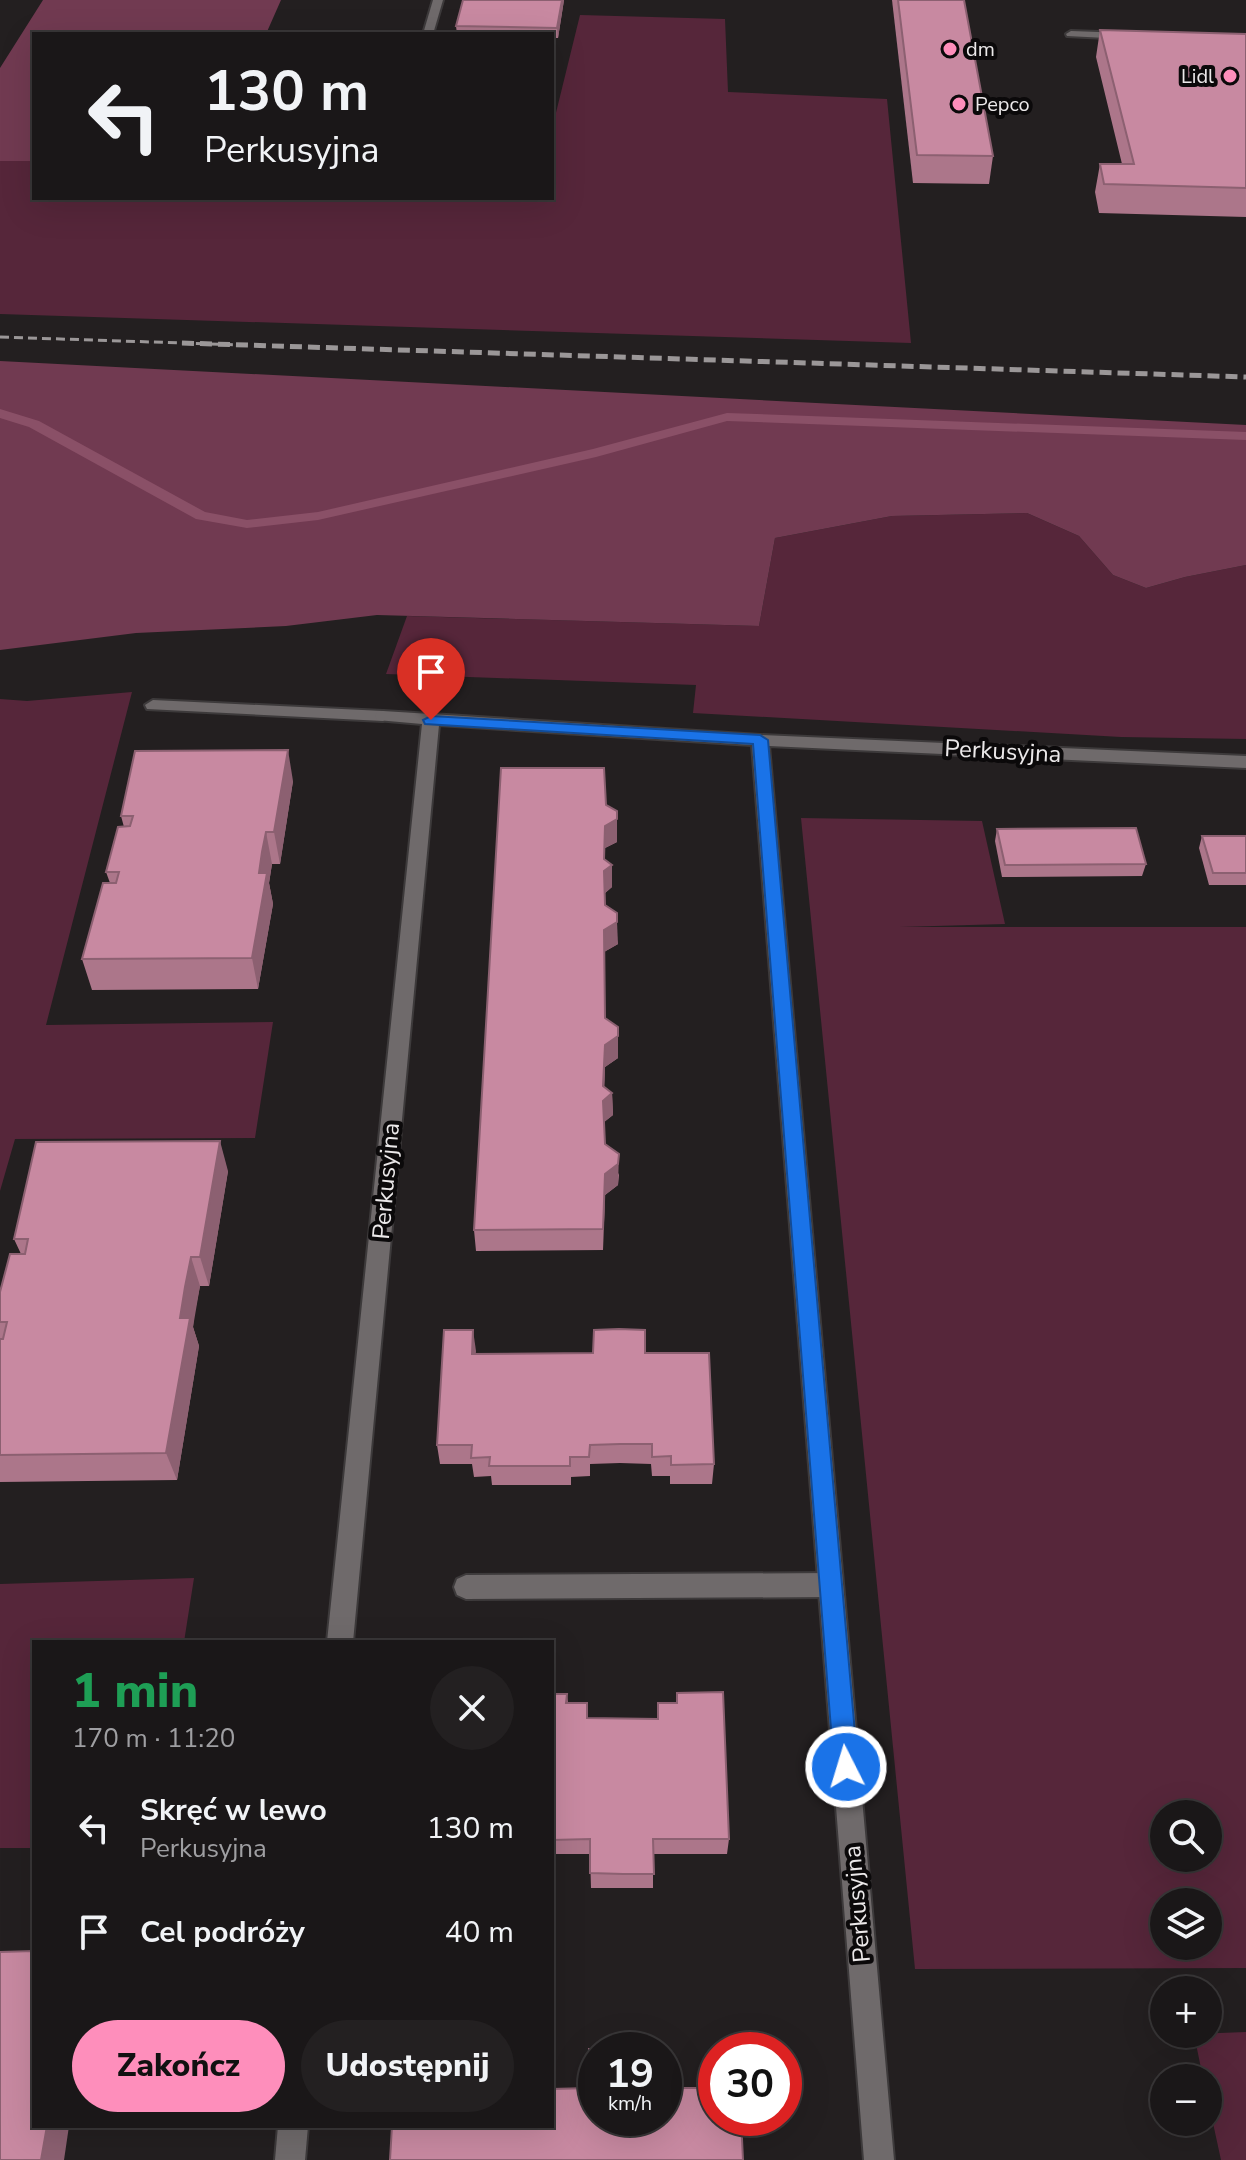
<!DOCTYPE html>
<html lang="pl">
<meta charset="utf-8">
<style>
body{margin:0;font-family:"Nunito Sans",sans-serif;background:#232021;color:#f1f3f6;height:100vh;display:flex;flex-direction:column;font-size:30px;white-space:nowrap}
*{box-sizing:border-box;margin:0}
p{font-size:26px;color:#9f9fa2}
.icon{flex:none;width:44px;height:44px;fill:none;stroke:currentColor;stroke-width:2;stroke-linecap:round;stroke-linejoin:round}
.map{position:relative;flex:1;overflow:hidden}
.drawer{position:absolute;left:32px;top:1640px;width:522px;height:488px;display:flex;flex-direction:column;background:#1a1718;border-radius:0px;box-shadow:0 8px 32px #0002,0 0 0 2px #383637}
.drawer>*{flex:none}
.hud{position:absolute;left:32px;top:32px;width:522px;height:168px;border-radius:0px;box-shadow:0 8px 32px #0002,0 0 0 2px #383637;background:#1a1718;color:#f1f3f6;overflow:hidden}
.fabs{position:absolute;left:1150px;top:1800px;display:grid;gap:16px}
.fabs a{display:grid;place-items:center;width:72px;height:72px;border-radius:50%;background:#1a1718;box-shadow:0 8px 32px #0002,0 0 0 2px #383637;font-size:40px}
.speed{position:absolute;left:578px;top:2032px;display:flex;gap:16px;font-size:40px;font-weight:700;text-align:center}
.speed>*{display:grid;place-content:center;width:104px;height:104px;border-radius:50%;background:#1a1718;box-shadow:0 8px 32px #0002,0 0 0 2px #383637;line-height:1}
.speed small{font-size:20px;font-weight:400}
.speed .limit{border:12px solid #d22;background:#fff;color:#111}
.pin{position:absolute;display:grid;place-items:center;width:68px;height:68px;color:#fff;margin:-82px -34px;border-radius:50% 50% 50% 0;rotate:-45deg;box-shadow:0 0 8px #0007}
.pin .icon{rotate:45deg}
.me{position:absolute;width:88px;margin:-44px;rotate:355deg;stroke-linejoin:round;filter:drop-shadow(0 0 6px #0008)}
.turn{display:flex;align-items:center;gap:28px;height:168px;padding:0 40px;font-size:36px}
.turn .icon{width:104px;height:104px;stroke-width:2.5}
.turn b{display:block;font-size:56px;line-height:68px}
.round{display:grid;place-items:center;flex:none;width:84px;height:84px;border-radius:42px;background:#232021}
.headline{display:flex;align-items:center;justify-content:space-between;height:136px;padding:0 40px}
h1{font-size:48px;font-weight:800;line-height:60px;color:#1e9e55}
.primary-button{display:flex;gap:16px;margin-top:auto;padding:16px 40px}
.primary-button a{flex:1;height:92px;border-radius:48px;background:#fe8ebb;color:#111;font-size:32px;font-weight:800;line-height:92px;text-align:center}
.primary-button a+a{background:#232021;color:#f1f3f6}
ul{padding:0;list-style:none}
li{display:flex;align-items:center;gap:24px;height:104px;padding:0 40px}
li div{flex:1}
li b{display:block;font-size:30px}
li em{font-style:normal}
.map>svg:first-child{display:block}
.green{fill:#56263a;fill-rule:evenodd}
.forest{fill:#713a51}
.lines{fill:none;stroke-linecap:round;stroke-linejoin:round}
.stream{fill:#8a5067;fill-rule:evenodd}
.service-casing{stroke:#3d3a3b;stroke-width:4}
.minor-casing{stroke:#3d3a3b;stroke-width:4}
.service{fill:#6f6a6b;fill-rule:evenodd}
.minor{fill:#6f6a6b;fill-rule:evenodd}
.rail-far1{stroke:#9b9798;stroke-width:3;stroke-dasharray:9 5;stroke-linecap:butt}
.rail{stroke:#9b9798;stroke-width:5;stroke-dasharray:12 6;stroke-linecap:butt}
.wall{fill:#ac768a}
.shaded-wall{fill:#8c6071}
.building{fill:#c889a1;stroke:#8c6071;stroke-width:2}
.route{fill:#1a73e8;stroke:#114b97;stroke-width:2}
.poi-dot{fill:#fe8ebb;stroke:#0b090a;stroke-width:3}
.labels{text-anchor:middle;stroke-width:8;stroke-linejoin:round;paint-order:stroke}
.far-poi-label{font-size:20px;fill:#ebe8e9;stroke:#0b090a;text-anchor:start}
.street-label{font-size:24px;fill:#ebe8e9;stroke:#0b090a}
</style>
<div class="map">
<svg width="1246" height="2160" viewBox="0 0 1246 2160">
<rect width="100%" height="100%" fill="#231f20"/>
<!-- green -->
<g class="green">
<path d="M580,15L725,19L728,92L887,99L911,343L0,314V161H34V198H552V129Z"/>
<path d="M1027,513L1079,536L1113,575L1146,588L1185,577L1246,565V739L1121,737L693,713L696,685L386,674L407,616L759,626L775,538L892,516Z"/>
<path d="M132,692L46,1025L273,1022L255,1138L15,1139L0,1191V699L27,701Z"/>
<path d="M801,818L982,821L1005,924L900,927H1246V1968L915,1969ZM1208,1814V1858H1164V1814ZM1208,1902V1946H1164V1902Z"/>
<path d="M194,1578L184,1642H34V1848H0V1584Z"/>
<path d="M1246,2032V2160H1221L1208,2100V2078H1203L1194,2034Z"/>
</g>
<!-- forest -->
<g class="forest">
<path d="M43,0H281L266,34H34V161H0V68Z"/>
<path d="M0,361L1246,425V565L1185,577L1146,588L1113,575L1079,536L1027,513L892,516L775,538L759,626L377,615L286,626L136,633L0,650Z"/>
</g>
<g class="lines">
<!-- stream -->
<path class="stream" d="M0,409L39,421L205,512L247,520L318,512L593,449L727,413L1246,432V440L727,421L596,457L318,520L247,528L196,519L29,427L0,418Z"/>
<defs>
<g id="service">
<path d="M433,0H443L433,34H423Z"/>
<path d="M1071,31L1126,33L1131,36L1126,39L1067,36L1066,34Z"/>
<path d="M153,700L383,711L391,716L383,721L147,709L145,705Z"/>
<path d="M831,1573L840,1577L843,1585L840,1593L831,1597L466,1599L457,1595L454,1587L457,1579L466,1575Z"/>
</g>
<g id="minor">
<path d="M383,711L760,735L1246,756V768L769,746L894,2160H864L752,745L439,725L353,1642H327L422,724L377,720L375,716L377,712Z"/>
<path d="M278,2126H308L305,2160H275Z"/>
</g>
</defs>
<!-- service casing -->
<use href="#service" class="service-casing"/>
<!-- minor casing -->
<use href="#minor" class="minor-casing"/>
<!-- service -->
<use href="#service" class="service"/>
<!-- minor -->
<use href="#minor" class="minor"/>
<!-- rail-far1 -->
<path class="rail-far1" d="M0,337L244,345"/>
<!-- rail -->
<path class="rail" d="M182,343L1246,377"/>
</g>
<!-- wall -->
<g class="wall">
<path d="M463,0H564L558,38H552V34H457L456,26Z"/>
<path d="M892,0H964L993,156L989,184L913,183Z"/>
<path d="M1100,30L1246,34V217L1099,213L1095,192L1100,164H1122L1096,57Z"/>
<path d="M293,781L280,864H272L269,883L273,904L258,989L92,990L82,959L110,883L106,872L124,827L121,816Z"/>
<path d="M606,805L617,842L605,848V860L612,887L605,893V905L618,944L604,952L605,1018L618,1058L605,1067L604,1087L612,1093L613,1115L604,1122L605,1144L619,1175L618,1185L605,1195L603,1250L476,1251L474,1230Z"/>
<path d="M997,829L1146,864L1142,876L1002,877L995,841Z"/>
<path d="M1202,836H1246V885H1209L1199,848Z"/>
<path d="M228,1171L209,1286H200L194,1316L193,1327L199,1346L177,1480L0,1482V1292L21,1254L14,1239Z"/>
<path d="M476,1351L475,1354L645,1353L714,1464L712,1484H670V1476H652L651,1464L620,1463L590,1464V1476L571,1477V1485H492L491,1476L474,1477L472,1464H440L437,1445Z"/>
<path d="M677,1693L729,1839L727,1854H653V1888H591L590,1854H552V1694H567L568,1703L588,1718L657,1719L658,1703H676Z"/>
</g>
<!-- shaded-wall -->
<g class="shaded-wall">
<path d="M562,0H564L558,38L557,28Z"/>
<path d="M288,750L293,781L280,864L274,832Z"/>
<path d="M617,819V842L605,848V871L612,865V887L604,894L605,826Z"/>
<path d="M266,832L272,864L269,883L273,904L258,989L252,958L259,873Z"/>
<path d="M617,922L618,944L604,952V930Z"/>
<path d="M618,1027V1058L605,1067L604,1100L612,1093L613,1115L603,1123V1086L605,1045Z"/>
<path d="M220,1141L228,1171L209,1286L200,1257Z"/>
<path d="M619,1154L618,1185L605,1195L603,1250L605,1174Z"/>
<path d="M191,1257L200,1286L193,1327L199,1346L177,1480L166,1453L180,1318Z"/>
<path d="M473,1330L476,1351L474,1374L472,1354Z"/>
<path d="M47,2126H69L64,2160H41Z"/>
</g>
<!-- building -->
<g class="building">
<path d="M463,0H562L557,28L456,26Z"/>
<path d="M898,0H964L993,156L917,155Z"/>
<path d="M1100,30L1246,34V188L1104,184L1100,164H1134Z"/>
<path d="M288,750L274,832H266L262,852L259,873H267L252,958L82,959L103,883H116L119,872H106L118,827L130,826L133,816H121L135,751Z"/>
<path d="M501,768H604L606,805L617,811V819L605,826L604,859L612,865L604,871L605,905L617,913V922L604,930L605,1018L618,1027V1036L605,1045L603,1086L612,1093L603,1101L605,1144L619,1154L618,1164L605,1174L603,1229L474,1230Z"/>
<path d="M1136,828L1146,864L1005,865L997,829Z"/>
<path d="M1202,836H1246V873H1213Z"/>
<path d="M220,1141L200,1257H191L185,1287L180,1318H190L166,1453L0,1455V1339H3L7,1322H0V1292L10,1254H25L28,1239H14L36,1142Z"/>
<path d="M619,1329L645,1330V1353H709L714,1464L671,1465V1456L652,1457V1444H620L590,1445L589,1457H570V1466H489L490,1457L471,1458L472,1445H437L444,1330H473L472,1354L593,1353L594,1330Z"/>
<path d="M723,1692L729,1839H653L654,1874H623L590,1873V1839L552,1840V1694H567L566,1703H587V1718L658,1719V1703H677V1693Z"/>
<path d="M34,1951V2126H47L41,2160H0V1952Z"/>
<path d="M657,2048V2050H596V2118H664V2088H716V2118H741L743,2160H390L392,2126H552V2089L589,2088V2049Z"/>
</g>
<!-- route -->
<path class="route" d="M431,716L760,735L768,740L858,1767L855,1775L846,1779L838,1775L834,1767L753,744L425,724L423,720Z"/>
<!-- markers -->
<g class="poi-dot">
<circle cx="950" cy="49" r="8"/>
<circle cx="1230" cy="76" r="8"/>
<circle cx="959" cy="104" r="8"/>
</g>
<g class="labels">
<!-- far-poi labels -->
<g class="far-poi-label">
<text x="966" y="56">dm</text>
<text x="1214" y="83" text-anchor="end">Lidl</text>
<text x="975" y="111">Pepco</text>
</g>
<!-- street labels -->
<g class="street-label">
<text transform="translate(1003 751) rotate(3)" y="8">Perkusyjna</text>
<text transform="translate(386 1181) rotate(-85)" y="8">Perkusyjna</text>
<text transform="translate(857 1904) rotate(-95)" y="8">Perkusyjna</text>
</g>
</g>
</svg>
<div class="fabs">
<a><svg class="icon" aria-label="search" viewBox="0 0 24 24"><circle cx="10" cy="10" r="6"/><path d="M15 15l6 6"/></svg></a>
<a><svg class="icon" aria-label="layers" viewBox="0 0 24 24"><path d="M12 4l9 5-9 5-9-5zM3 14l9 5 9-5"/></svg></a>
<a>+</a>
<a>−</a>
</div>
<div class="speed"><div>19<small>km/h</small></div><div class="limit">30</div></div>
<div class="pin" style="left:431px;top:720px;background:#d93025"><svg class="icon" aria-label="arrive" viewBox="0 0 24 24"><path d="M6 21V4h12l-3 4 3 4H6"/></svg></div>
<svg class="me" style="left:846px;top:1767px" viewBox="-20 -20 40 40"><circle r="17" fill="#1a73e8" stroke="#fff" stroke-width="3"/><path d="M0-11L8 9 0 5-8 9z" fill="#fff"/></svg>
<div class="hud">
<div class="turn"><svg class="icon" aria-label="left" viewBox="0 0 24 24"><path d="M17 20v-9H6M10 6l-5 5 5 5"/></svg><div><b>130 m</b>Perkusyjna</div></div>
</div>
<section class="drawer">
<div class="headline"><div><h1>1 min</h1><p>170 m · 11:20</p></div><a class="round"><svg class="icon" aria-label="close" viewBox="0 0 24 24"><path d="M6 6l12 12M18 6L6 18"/></svg></a></div>
<ul>
<li><svg class="icon" aria-label="left" viewBox="0 0 24 24"><path d="M17 20v-9H6M10 6l-5 5 5 5"/></svg><div><b>Skręć w lewo</b><p>Perkusyjna</p></div><em>130 m</em></li>
<li><svg class="icon" aria-label="arrive" viewBox="0 0 24 24"><path d="M6 21V4h12l-3 4 3 4H6"/></svg><div><b>Cel podróży</b></div><em>40 m</em></li>
</ul>
<div class="primary-button"><a>Zakończ</a><a>Udostępnij</a></div>
</section>
</div>
